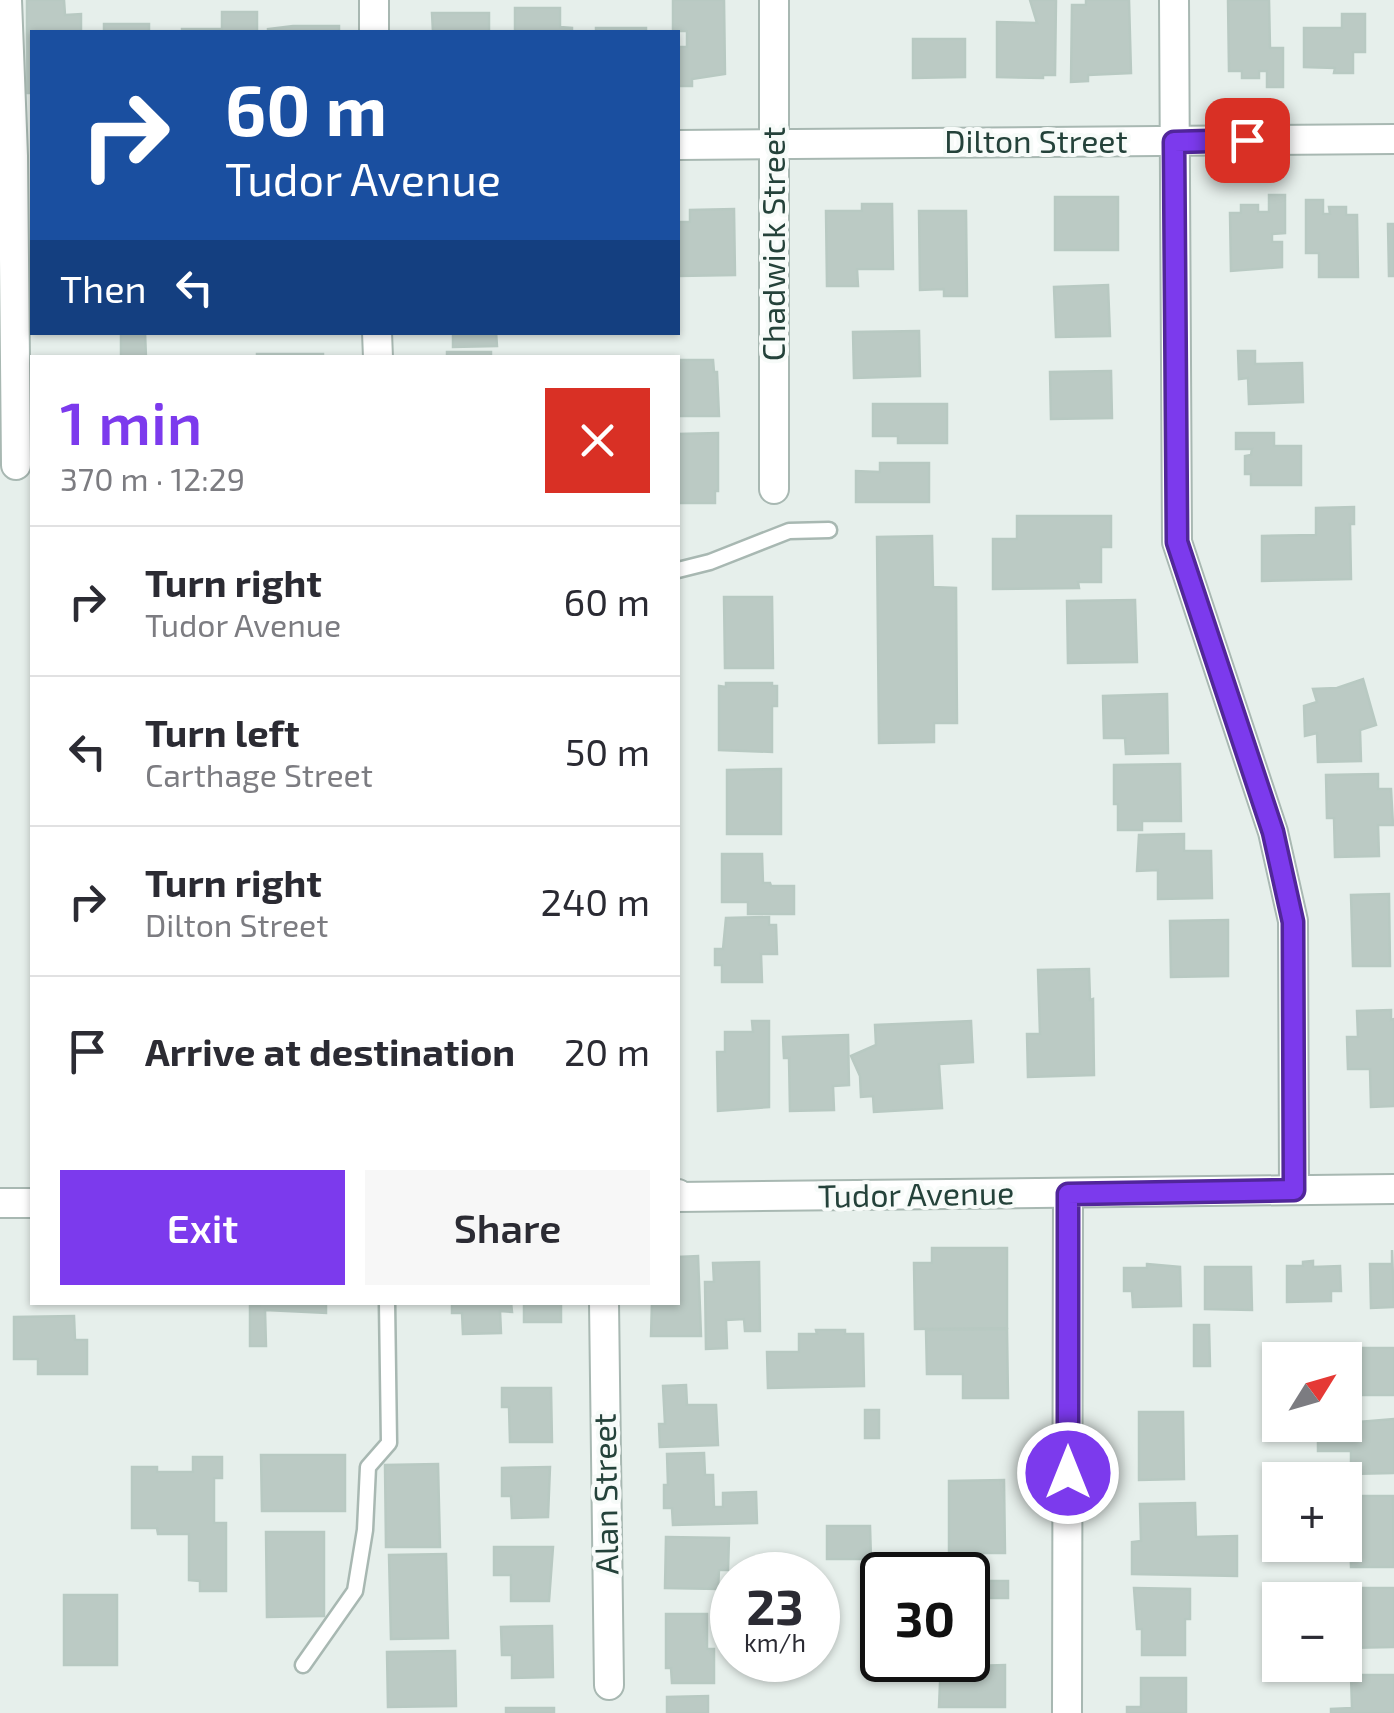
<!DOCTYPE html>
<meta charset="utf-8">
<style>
body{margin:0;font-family:"Exo 2",sans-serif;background:#f7f7f7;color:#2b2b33;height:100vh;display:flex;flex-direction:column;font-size:38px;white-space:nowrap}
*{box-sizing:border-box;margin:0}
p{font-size:32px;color:#7c7c81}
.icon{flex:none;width:55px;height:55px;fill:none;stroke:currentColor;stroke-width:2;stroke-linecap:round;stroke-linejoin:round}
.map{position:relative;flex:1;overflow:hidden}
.details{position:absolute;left:30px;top:355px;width:650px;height:950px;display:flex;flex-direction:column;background:#fff;border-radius:0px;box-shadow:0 2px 8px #0004}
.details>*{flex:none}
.top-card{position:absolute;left:30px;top:30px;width:650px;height:305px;border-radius:0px;box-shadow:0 2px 8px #0004;background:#1a4fa0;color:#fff;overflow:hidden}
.needle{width:65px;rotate:53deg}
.fabs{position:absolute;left:1262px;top:1342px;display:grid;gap:20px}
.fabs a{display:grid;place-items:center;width:100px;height:100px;border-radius:0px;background:#fff;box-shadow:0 2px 8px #0004;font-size:50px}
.speed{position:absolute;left:710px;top:1552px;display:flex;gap:20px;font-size:50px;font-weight:700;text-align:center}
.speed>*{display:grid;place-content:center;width:130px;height:130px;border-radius:50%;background:#fff;box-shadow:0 2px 8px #0004;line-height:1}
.speed small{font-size:25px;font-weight:400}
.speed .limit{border:5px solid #111;border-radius:15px;background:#fff;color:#111}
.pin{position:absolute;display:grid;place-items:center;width:85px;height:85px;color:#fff;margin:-42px;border-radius:20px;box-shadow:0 5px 15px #0006}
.me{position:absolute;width:110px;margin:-55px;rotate:0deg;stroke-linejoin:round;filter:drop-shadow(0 0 8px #0008)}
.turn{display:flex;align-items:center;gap:35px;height:210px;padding:0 30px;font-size:45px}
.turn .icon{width:130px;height:130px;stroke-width:2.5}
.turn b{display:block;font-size:70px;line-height:85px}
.then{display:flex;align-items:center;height:95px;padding:0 30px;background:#0003;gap:20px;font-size:38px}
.round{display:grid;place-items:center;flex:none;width:105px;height:105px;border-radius:0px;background:#f7f7f7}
.head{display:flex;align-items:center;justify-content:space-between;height:170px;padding:0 30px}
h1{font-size:60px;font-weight:600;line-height:75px;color:#7c3aed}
.primary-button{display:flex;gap:20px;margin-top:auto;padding:20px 30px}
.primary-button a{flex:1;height:115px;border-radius:0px;background:#7c3aed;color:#fff;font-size:40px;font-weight:600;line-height:115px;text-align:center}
.primary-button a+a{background:#f7f7f7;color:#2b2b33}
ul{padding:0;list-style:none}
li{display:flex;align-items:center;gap:30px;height:150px;padding:0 30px;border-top:2px solid #e1e1e2}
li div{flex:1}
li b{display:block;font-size:38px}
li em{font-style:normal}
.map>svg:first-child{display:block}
.building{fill:#bbcac4;stroke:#b8c9c2;stroke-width:2.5}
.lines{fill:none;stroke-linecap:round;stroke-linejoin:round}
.lane-casing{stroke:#a8b8b2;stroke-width:19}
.street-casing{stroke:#a8b8b2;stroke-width:32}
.lane{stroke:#fff;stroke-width:14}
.street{stroke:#fff;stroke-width:28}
.route-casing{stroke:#51269a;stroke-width:25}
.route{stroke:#7c3aed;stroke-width:18}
.labels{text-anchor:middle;stroke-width:8;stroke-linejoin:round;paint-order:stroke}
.street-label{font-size:32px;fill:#24423a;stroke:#f7fbf9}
</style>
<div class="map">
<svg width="1394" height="1713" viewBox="0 0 1394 1713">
<rect width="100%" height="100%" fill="#e6efeb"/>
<!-- building -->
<g class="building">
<path d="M27,0H64L65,15L81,14V32H32V93H27Z"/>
<path d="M673,0H724L725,74L692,79V86H678V47H687V31H673Z"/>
<path d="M1030,0H1056L1055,75H1043V78L997,77V22L1037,23Z"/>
<path d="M1086,0H1129L1131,73L1088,75V81L1071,82L1072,5H1086Z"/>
<path d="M1228,0H1269L1270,48H1283V87H1267V71H1259V78H1242V71H1229Z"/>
<path d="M515,8H560V27L572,28V32H515Z"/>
<path d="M222,12H257V32H182V29H222Z"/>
<path d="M432,13H489V32H433Z"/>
<path d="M1342,14H1365V52H1353V73H1334L1335,68L1304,67V28H1342Z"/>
<rect x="104" y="24" width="45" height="8"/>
<path d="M293,26H339V32H268V29Z"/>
<rect x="596" y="28" width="50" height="4"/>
<path d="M913,39H965V77L913,78Z"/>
<path d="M1269,195H1285V233L1272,234V242H1282V267L1231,271L1230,213H1241V205H1258V212H1269Z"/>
<rect x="1055" y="197" width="63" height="53"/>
<path d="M1306,200H1323V214H1330L1329,207H1346V215H1357L1358,277H1319V253H1306Z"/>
<path d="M862,204H892L893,269H857L858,286H827L826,211H862Z"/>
<path d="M734,209L735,275L679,276L678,222H690V210Z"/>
<path d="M919,211H966L967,296H944V289L920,290Z"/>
<path d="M1388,224H1394V276H1389Z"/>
<path d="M1108,285L1110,336L1056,337L1054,287Z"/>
<path d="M919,331L920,376L854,378L853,332Z"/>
<path d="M121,332H145L146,358H121Z"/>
<path d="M453,332H496L497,346L453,347Z"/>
<path d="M1238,351H1255V364L1302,363L1303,402L1249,404L1248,378L1239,379Z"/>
<rect x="447" y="352" width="44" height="6"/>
<rect x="257" y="354" width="66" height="4"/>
<path d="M678,360H713L714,372H717L719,416H678Z"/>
<path d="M1111,371L1112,418L1051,419L1050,372Z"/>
<path d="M873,404H947V443H898V436H873Z"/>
<path d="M718,433V491H715V503H678V434Z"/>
<path d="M1236,433H1274V446H1301V485H1251V474H1245V456L1251,455L1252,449H1236Z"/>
<path d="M880,463H929V502H856V471L880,472Z"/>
<path d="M1354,507V524H1350L1351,579L1262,581V536L1316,535V508Z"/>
<path d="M1017,516H1111V547H1101V582H1078L1079,588L993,589V539H1017Z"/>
<path d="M932,536L933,587L956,588L957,723H934V742L879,743L877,537Z"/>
<path d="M724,597H772L773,668H725Z"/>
<path d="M1135,600L1137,662L1068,663L1067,601Z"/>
<path d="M1363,679L1376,725L1360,730L1361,761L1318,762L1317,733L1305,736L1304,706L1317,702L1313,689L1337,688Z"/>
<path d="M726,683H772V686H777V706H772V752L719,750V686L726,687Z"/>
<path d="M1167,694L1168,753L1126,754L1125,738H1104L1103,696Z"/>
<path d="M1180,764L1181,821H1142V830H1118V804H1114V765Z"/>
<path d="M781,769V834H727V770Z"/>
<path d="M1378,774V789H1391L1393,825H1378L1379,856L1335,857L1334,818H1327L1326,775Z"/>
<path d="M1184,834V851H1211L1212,898L1158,899V870L1137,871L1139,835Z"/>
<path d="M722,854H762L763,883H770L771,886H794V914H748V902H722Z"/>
<path d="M1389,894L1390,966H1353L1351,895Z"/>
<path d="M769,917V925H776L777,954H761L762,982H722V965H715V949H723L726,918Z"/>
<path d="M1228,920V976L1171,977L1170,921Z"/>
<path d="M1089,969L1090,1000L1093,999L1094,1075L1028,1077L1027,1034H1040L1038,970Z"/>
<path d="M1391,1010V1020L1394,1019V1106L1371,1107L1370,1069H1348L1347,1037H1358L1357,1011Z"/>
<path d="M752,1021H769V1107L718,1111L717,1052H725V1032H753Z"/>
<path d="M971,1021L973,1062L939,1064L942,1108L874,1112L873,1096L861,1097L860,1076L851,1056L876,1045L875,1025Z"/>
<path d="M848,1035L849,1085L833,1086L834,1110L790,1111L789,1058H784L783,1037Z"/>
<path d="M932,1248H1007V1328L915,1329L914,1263H932Z"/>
<path d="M1392,1250L1394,1307L1371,1308L1370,1264H1392Z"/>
<path d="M698,1256L701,1336H651L652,1302H678V1257Z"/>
<path d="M1313,1261V1267L1340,1266L1341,1291H1331V1301L1287,1302V1266H1303V1262Z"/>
<path d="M759,1262L760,1331H745L744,1319L726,1320L727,1348L706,1349L705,1282H714L713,1263Z"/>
<path d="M1147,1264L1180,1267L1181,1306L1133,1307L1132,1291H1124V1268H1147Z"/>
<path d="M1205,1267H1251L1252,1310L1205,1309Z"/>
<path d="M260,1302H326V1313L265,1310L266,1346H250V1306H260Z"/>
<path d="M452,1302H511L512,1312L500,1311L501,1333L463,1334L462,1313H452Z"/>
<rect x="524" y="1302" width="37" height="20"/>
<path d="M74,1316L75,1340H87V1374H38V1359H14V1317Z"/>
<path d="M1194,1325H1209L1210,1366H1194Z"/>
<path d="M1007,1329L1008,1398H963V1374H927L926,1330Z"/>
<path d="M816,1330H845V1334H863L864,1386L768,1388L767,1352H799V1334H817Z"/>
<path d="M1361,1348H1394V1395H1362Z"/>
<path d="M686,1385L687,1405H716L718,1445L660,1447L659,1424H665L663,1386Z"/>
<path d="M502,1388H551L552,1442H510L509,1407H502Z"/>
<path d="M1345,1401H1351V1414H1359L1358,1422L1394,1419V1473L1351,1474V1451H1318V1425H1345Z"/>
<rect x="865" y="1410" width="14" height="28"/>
<path d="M1139,1412H1183L1184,1479L1139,1480Z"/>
<path d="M704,1453L705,1475H713L714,1507H723V1493L756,1492L757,1523L673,1525L672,1508H664V1485H668L667,1454Z"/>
<path d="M261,1455H345V1511H262Z"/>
<path d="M193,1457H222V1478H214V1523H226V1591H200V1581L189,1580V1534H158L157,1528H132V1467H157V1472H193Z"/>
<path d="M438,1464L440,1547H386L385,1465Z"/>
<path d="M550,1467L548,1517L512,1518L511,1496H502V1468Z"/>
<path d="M1004,1480L1005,1553H949V1481Z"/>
<path d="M1345,1496H1393L1394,1567H1351L1350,1522H1345Z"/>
<path d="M1195,1503L1196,1537L1237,1536V1576L1132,1574V1542L1141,1541L1140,1504Z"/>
<path d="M827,1526H870L871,1559H827Z"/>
<path d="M266,1532H324V1616L267,1617Z"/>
<path d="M666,1537L729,1538L728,1570H719L718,1589L665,1588Z"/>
<path d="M494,1547H553L549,1601H511V1575H494Z"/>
<path d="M446,1554L448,1638L391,1639L389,1555Z"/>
<path d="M968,1581H1008V1598H982V1616L969,1617V1629Z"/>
<path d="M1134,1588L1190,1589V1619H1185V1655H1142V1629H1137Z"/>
<path d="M1348,1588H1394V1647L1345,1648V1622H1349Z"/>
<rect x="64" y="1595" width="53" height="70"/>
<path d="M666,1614H707V1649H714V1683H672L671,1668H666Z"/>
<path d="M868,1618H882V1638H869Z"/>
<path d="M552,1626L553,1677L512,1678V1655H502L501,1627Z"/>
<path d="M968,1644H971V1666L1005,1665V1707H939L941,1660H968Z"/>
<path d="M455,1651L456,1706L388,1707L387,1652Z"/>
<path d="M1351,1675H1394V1713H1331V1709L1352,1708Z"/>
<path d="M1141,1678H1186V1713H1127V1707H1141Z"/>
<path d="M708,1696V1713H667V1697Z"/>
<rect x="506" y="1708" width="48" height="5"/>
</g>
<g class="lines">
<defs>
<g id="lane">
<path d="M678,570L710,562L789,531L829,530"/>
<path d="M303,1665L355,1591L365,1530L368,1467L389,1443L387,1302"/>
</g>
<g id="street">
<path d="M7,0L13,156L16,465"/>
<path d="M374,0V32"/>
<path d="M1174,0L1177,542L1273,832L1293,921L1294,1190"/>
<path d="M678,145L1394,139"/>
<path d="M377,332L378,358"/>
<path d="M774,489V0"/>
<path d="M678,1194V1197L1394,1189"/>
<path d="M0,1203H32"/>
<path d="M604,1302L609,1685"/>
<path d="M1067,1713L1068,1194"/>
</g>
</defs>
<!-- lane casing -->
<use href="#lane" class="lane-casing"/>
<!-- street casing -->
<use href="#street" class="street-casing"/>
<!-- lane -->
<use href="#lane" class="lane"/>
<!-- street -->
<use href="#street" class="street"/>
</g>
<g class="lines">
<defs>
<path id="route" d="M1068,1473V1194L1294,1190L1293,922L1273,832L1177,542L1174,142L1247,140"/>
</defs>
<!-- route casing -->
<use href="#route" class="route-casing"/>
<!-- route -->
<use href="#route" class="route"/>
</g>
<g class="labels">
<!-- street labels -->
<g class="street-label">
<text x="1036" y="153">Dilton Street</text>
<text transform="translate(774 244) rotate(-90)" y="11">Chadwick Street</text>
<text transform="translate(916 1195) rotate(-1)" y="11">Tudor Avenue</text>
<text transform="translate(606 1494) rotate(-91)" y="11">Alan Street</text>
</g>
</g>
</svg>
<div class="fabs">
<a><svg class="needle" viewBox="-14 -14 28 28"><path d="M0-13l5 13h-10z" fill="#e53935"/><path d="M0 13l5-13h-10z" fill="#7c7c81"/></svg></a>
<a>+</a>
<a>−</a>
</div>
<div class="speed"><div>23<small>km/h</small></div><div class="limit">30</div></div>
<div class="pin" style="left:1247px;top:140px;background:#d93025"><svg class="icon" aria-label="arrive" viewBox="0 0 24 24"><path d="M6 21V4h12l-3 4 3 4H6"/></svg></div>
<svg class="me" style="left:1068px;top:1473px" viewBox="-20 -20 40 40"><circle r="17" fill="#7c3aed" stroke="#fff" stroke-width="3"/><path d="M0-11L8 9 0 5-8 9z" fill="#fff"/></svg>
<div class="top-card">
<div class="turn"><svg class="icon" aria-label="right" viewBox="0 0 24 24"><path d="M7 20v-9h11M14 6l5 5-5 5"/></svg><div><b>60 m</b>Tudor Avenue</div></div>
<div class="then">Then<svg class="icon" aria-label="left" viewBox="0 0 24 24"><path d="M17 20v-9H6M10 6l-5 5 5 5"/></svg></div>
</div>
<section class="details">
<div class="head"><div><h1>1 min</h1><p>370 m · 12:29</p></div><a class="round" style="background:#d93025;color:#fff"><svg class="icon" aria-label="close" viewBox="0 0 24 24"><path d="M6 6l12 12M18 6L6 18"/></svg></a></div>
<ul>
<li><svg class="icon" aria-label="right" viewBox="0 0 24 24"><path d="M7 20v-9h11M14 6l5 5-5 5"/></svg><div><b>Turn right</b><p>Tudor Avenue</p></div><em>60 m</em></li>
<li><svg class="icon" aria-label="left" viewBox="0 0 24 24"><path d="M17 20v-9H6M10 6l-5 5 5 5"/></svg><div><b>Turn left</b><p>Carthage Street</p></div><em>50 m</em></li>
<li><svg class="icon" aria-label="right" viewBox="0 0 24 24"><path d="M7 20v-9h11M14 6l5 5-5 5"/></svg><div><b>Turn right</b><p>Dilton Street</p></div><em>240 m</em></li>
<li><svg class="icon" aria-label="arrive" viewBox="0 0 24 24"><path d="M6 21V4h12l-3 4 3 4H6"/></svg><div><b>Arrive at destination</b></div><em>20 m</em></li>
</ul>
<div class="primary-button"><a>Exit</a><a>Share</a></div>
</section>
</div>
